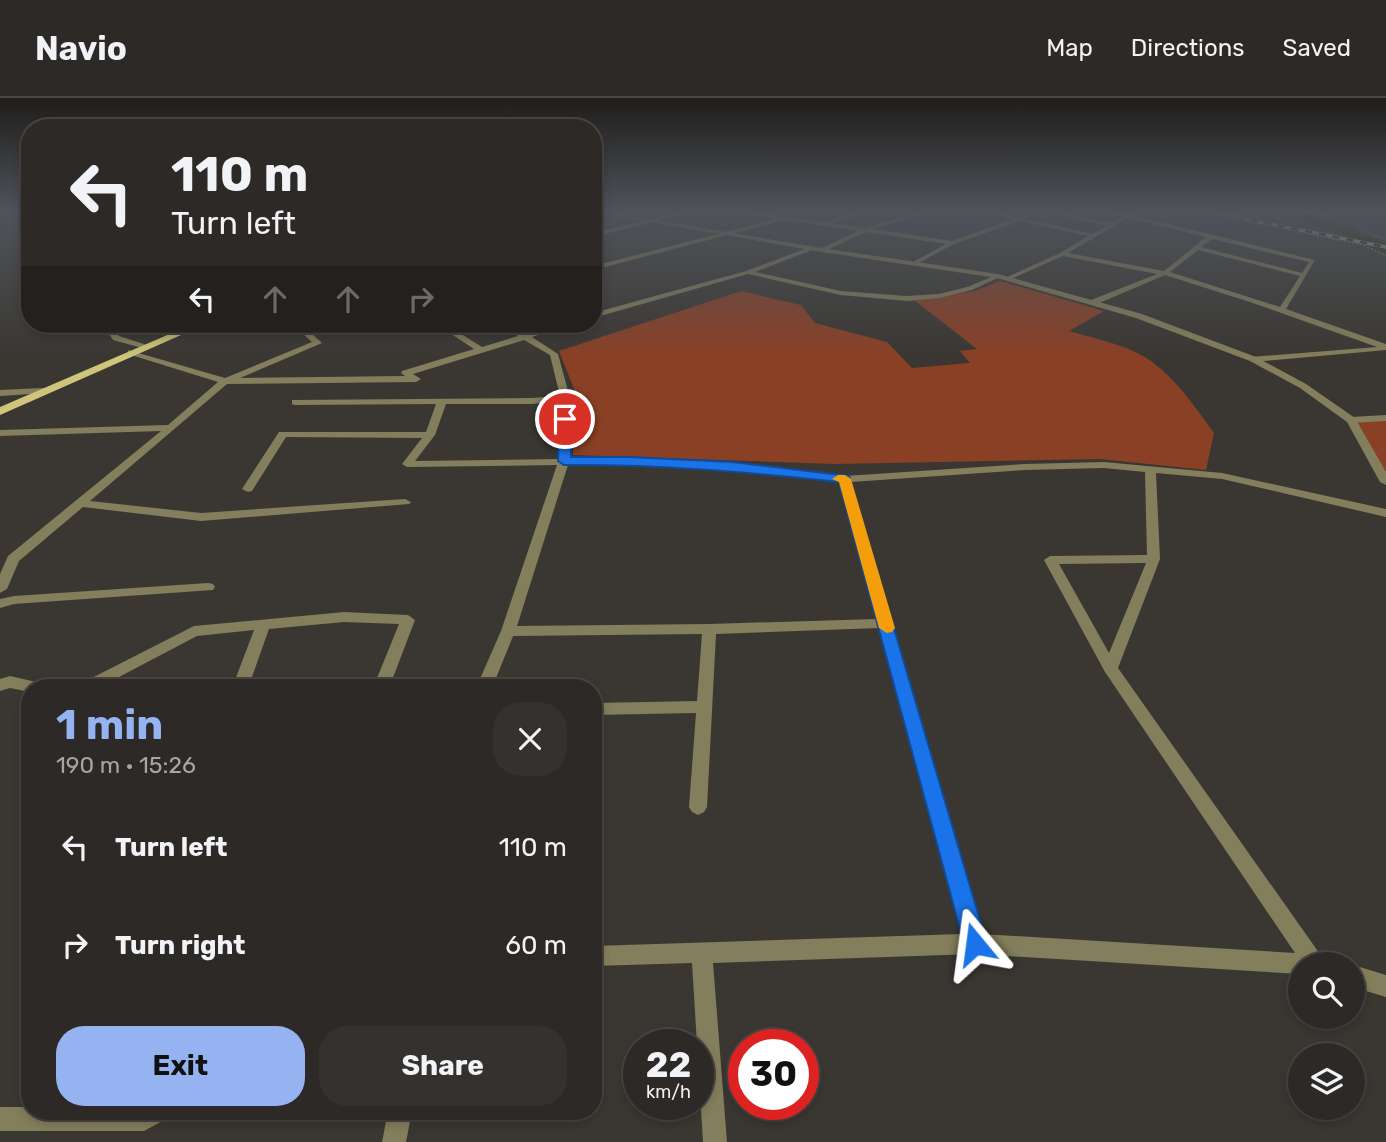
<!DOCTYPE html>
<meta charset="utf-8">
<style>
body{margin:0;font-family:Rubik,sans-serif;background:#34312e;color:#f1f3f6;height:100vh;display:flex;flex-direction:column;font-size:26px;white-space:nowrap}
*{box-sizing:border-box;margin:0}
p{font-size:23px;color:#a6a6a7}
.icon{flex:none;width:38px;height:38px;fill:none;stroke:currentColor;stroke-width:2;stroke-linecap:round;stroke-linejoin:round}
.map{position:relative;flex:1;overflow:hidden}
.sheet{position:absolute;left:21px;top:581px;width:581px;height:441px;display:flex;flex-direction:column;background:#2c2926;border-radius:28px;box-shadow:0 4px 10px #0003,0 0 0 2px #484543}
.sheet>*{flex:none}
.top-card{position:absolute;left:21px;top:21px;width:581px;height:214px;border-radius:28px;box-shadow:0 4px 10px #0003,0 0 0 2px #484543;background:#2c2926;color:#f1f3f6;overflow:hidden}
.buttons{position:absolute;left:1288px;top:854px;display:grid;gap:14px}
.buttons a{display:grid;place-items:center;width:77px;height:77px;border-radius:50%;background:#2c2926;box-shadow:0 4px 10px #0003,0 0 0 2px #484543;font-size:35px}
.speed{position:absolute;left:623px;top:931px;display:flex;gap:14px;font-size:35px;font-weight:700;text-align:center}
.speed>*{display:grid;place-content:center;width:91px;height:91px;border-radius:50%;background:#2c2926;box-shadow:0 4px 10px #0003,0 0 0 2px #484543;line-height:1}
.speed small{font-size:18px;font-weight:400}
.speed .limit{border:10px solid #d22;background:#fff;color:#111}
.pin{position:absolute;display:grid;place-items:center;width:60px;height:60px;color:#fff;margin:-30px;border:4px solid #fff;border-radius:50%;box-shadow:0 2px 7px #0007}
.me{position:absolute;width:77px;margin:-38px;rotate:344deg;stroke-linejoin:round;filter:drop-shadow(0 0 5px #0008)}
.turn{display:flex;align-items:center;gap:24px;height:147px;padding:0 35px;font-size:32px}
.turn .icon{width:91px;height:91px;stroke-width:2.5}
.turn b{display:block;font-size:49px;line-height:60px}
.lanes{display:flex;align-items:center;height:66px;padding:0 35px;background:#0003;justify-content:center;gap:35px;direction:ltr}
.lanes .off{opacity:.35}
.round{display:grid;place-items:center;flex:none;width:74px;height:74px;border-radius:28px;background:#34312e}
.head{display:flex;align-items:center;justify-content:space-between;height:119px;padding:0 35px}
h1{font-size:42px;font-weight:700;line-height:52px;color:#95b2f1}
.cta{display:flex;gap:14px;margin-top:auto;padding:14px 35px}
.cta a{flex:1;height:80px;border-radius:28px;background:#95b2f1;color:#111;font-size:28px;font-weight:700;line-height:80px;text-align:center}
.cta a+a{background:#34312e;color:#f1f3f6}
ul{padding:0;list-style:none}
li{display:flex;align-items:center;gap:21px;height:98px;padding:0 35px}
li div{flex:1}
li b{display:block;font-size:26px}
li em{font-style:normal}
header{display:flex;align-items:center;gap:42px;box-sizing:border-box;height:98px;padding:0 35px;background:#2c2926;border-bottom:2px solid #484543}
header strong{font-size:33px}
nav{display:flex;gap:38px;margin-inline-start:auto;font-size:24px}
.map>svg:first-child{display:block}
.green{fill:#8a4025}
.lines{fill:none;stroke-linecap:round;stroke-linejoin:round}
.canal{fill:#1f2800;fill-rule:evenodd}
.path{stroke:#797772;stroke-width:2;stroke-dasharray:2 2;stroke-linecap:butt}
.minor{fill:#837e5b;fill-rule:evenodd}
.tertiary{fill:#837e5b;fill-rule:evenodd}
.primary{fill:#cec47a;fill-rule:evenodd}
.rail-casing{stroke:#b7b5b1;stroke-width:3.5}
.rail{stroke:#201f1c;stroke-width:2.5;stroke-dasharray:7;stroke-linecap:butt}
.route{fill:#1a73e8;stroke:#114b97;stroke-width:2}
.slow{fill:#f59e0b}
</style>
<header>
<strong>Navio</strong>
<nav><a>Map</a><a>Directions</a><a>Saved</a></nav>
</header>
<div class="map">
<svg width="1386" height="1044" viewBox="0 0 1386 1044">
<rect width="100%" height="100%" fill="#3a3732"/>
<!-- green -->
<g class="green">
<path d="M1000,183L1104,213L1069,233C1090,239 1113,244 1133,253C1168,268 1192,305 1214,335L1206,372L1100,361L834,366L573,357L576,296L559,253L741,193L801,207L815,225L887,244L912,270L970,265L960,253L977,251L914,202L975,193Z"/>
<path d="M1386,320V384L1351,322Z"/>
</g>
<g class="lines">
<!-- canal -->
<path class="canal" d="M1287,114H1308L1386,145V156L1289,117Z"/>
<!-- path -->
<g class="path">
<path d="M1308,114L1358,126L1370,136L1386,141"/>
<path d="M1258,125L1363,147L1386,157"/>
</g>
<!-- minor -->
<g class="minor">
<path d="M23,114H29L30,121Z"/>
<path d="M594,114H602L593,118Z"/>
<path d="M684,114H693L593,139V135Z"/>
<path d="M737,114L777,117L779,120L785,118L826,124L859,114H868L831,125L865,130L919,114H927L873,131L952,143L1013,121L987,114L1019,119L1042,114L1026,121L1093,136L1107,128L1047,114H1057L1112,125L1122,119L1105,114L1128,116L1315,162L1286,211L1386,246V252L1253,264L1249,261L1250,259L1377,249L1250,204L1165,177L1097,206H1091V202L1157,176L1063,158L1011,181H1007V179L1060,155L1088,138L1020,123L954,146L915,167L913,164L946,146L866,134L822,154L820,151L858,133L785,122L593,172V168L776,121ZM1128,120L1206,139L1164,173L1068,155ZM1212,141L1309,164L1302,175L1201,149ZM1198,152L1300,178L1280,209L1170,174Z"/>
<path d="M813,148L815,151L755,174L841,193L907,198L939,196L967,189L996,177L1002,178L972,192L939,200L907,203L841,197L748,176L593,220V215L746,173Z"/>
<path d="M103,226H111L119,238L150,248L146,251L113,242Z"/>
<path d="M292,226H301L322,245L240,280L405,278L401,275L402,273L474,251L436,226H445L482,249L518,238L500,226H509L526,236L559,226H571L532,239L558,256L570,300L569,361L629,360L732,365L845,378L1025,366L1104,364L1222,375L1386,411V419L1222,381L1156,375L1160,461L1118,570L1322,859L1325,866H1300V876L975,856L713,865L727,1044H703L692,865L593,868V848L962,836L880,530L716,536L707,709L704,714L698,717L692,714L689,709L696,615L593,617V605L697,603L702,536L513,538L492,590H476L501,533L557,367L407,369L402,366L422,340L286,339L252,393L248,394L242,391L279,334H426L436,306L295,307L292,306V302L532,300L560,298L550,257L524,242L413,276L421,281L416,284L227,286L90,403L201,415L405,401L411,404L409,406L201,423L83,409L19,463L7,491L0,495V476L8,458L161,333L0,338V332L168,327L218,284L128,256V252L225,280L312,244ZM560,303L559,361L415,363L435,337L446,306H532ZM629,366L732,371L840,384L877,521L709,526L517,528L568,367ZM1104,370L1145,374L1147,457L1050,458L1044,462L1105,574L1295,855L982,836L851,384L1025,372ZM1146,465L1109,555L1059,466Z"/>
<path d="M43,290L46,291V295L0,298V292Z"/>
<path d="M1386,317V323L1351,325L1346,322L1351,319Z"/>
<path d="M208,485L213,486L215,489L213,492L14,506L0,510V501L14,498Z"/>
<path d="M344,514L408,517L415,522L389,590H373L399,526L344,524L269,531L248,590H232L254,532L197,538L98,590H77L80,586L194,528Z"/>
<path d="M10,578L45,586L48,590H30V594L10,590L0,593V581Z"/>
<path d="M1353,867L1386,877V899L1353,889Z"/>
<path d="M0,1009H30V1013H170L166,1021L144,1033H0Z"/>
<path d="M388,1013H412L406,1044H382Z"/>
</g>
<!-- tertiary -->
<path class="tertiary" d="M595,114H607L822,150L998,176L1142,216L1256,259L1306,286L1355,320L1386,374V387L1380,384L1347,324L1300,290L1250,263L1136,220L997,180L822,154Z"/>
<!-- primary -->
<path class="primary" d="M193,226H206L0,317V309Z"/>
<defs>
<path id="rail" d="M1209,114L1386,149"/>
</defs>
<!-- rail casing -->
<use href="#rail" class="rail-casing"/>
<!-- rail -->
<use href="#rail" class="rail"/>
</g>
<!-- sky -->
<linearGradient id="sky" x2="0" y2="1"><stop stop-color="#201e1c"/><stop offset="0.44" stop-color="#4f535a"/><stop offset="1" stop-color="#4f535a" stop-opacity="0"/></linearGradient>
<rect width="1386" height="260" fill="url(#sky)"/>
<!-- route -->
<path class="route" d="M565,317L571,321V359H629L732,364L849,378L987,846L984,855L975,858L967,855L964,846L839,384C748,374 657,366 564,367L558,363L559,321Z"/>
<!-- slow -->
<path class="slow" d="M845,377L851,381L895,530L892,534L887,535L879,530L839,384L832,381L838,377Z"/>
</svg>
<div class="buttons">
<a><svg class="icon" aria-label="search" viewBox="0 0 24 24"><circle cx="10" cy="10" r="6"/><path d="M15 15l6 6"/></svg></a>
<a><svg class="icon" aria-label="layers" viewBox="0 0 24 24"><path d="M12 4l9 5-9 5-9-5zM3 14l9 5 9-5"/></svg></a>
</div>
<div class="speed"><div>22<small>km/h</small></div><div class="limit">30</div></div>
<div class="pin" style="left:565px;top:321px;background:#d93025"><svg class="icon" aria-label="arrive" viewBox="0 0 24 24"><path d="M6 21V4h12l-3 4 3 4H6"/></svg></div>
<svg class="me" style="left:975px;top:846px" viewBox="-20 -20 40 40"><path d="M0-17L14 15 0 8-14 15z" fill="#1a73e8" stroke="#fff" stroke-width="4"/></svg>
<div class="top-card">
<div class="turn"><svg class="icon" aria-label="left" viewBox="0 0 24 24"><path d="M17 20v-9H6M10 6l-5 5 5 5"/></svg><div><b>110 m</b>Turn left</div></div>
<div class="lanes"><svg class="icon" aria-label="left" viewBox="0 0 24 24"><path d="M17 20v-9H6M10 6l-5 5 5 5"/></svg><svg class="icon off" aria-label="ahead" viewBox="0 0 24 24"><path d="M12 20V5M6 11l6-6 6 6"/></svg><svg class="icon off" aria-label="ahead" viewBox="0 0 24 24"><path d="M12 20V5M6 11l6-6 6 6"/></svg><svg class="icon off" aria-label="right" viewBox="0 0 24 24"><path d="M7 20v-9h11M14 6l5 5-5 5"/></svg></div>
</div>
<section class="sheet">
<div class="head"><div><h1>1 min</h1><p>190 m · 15:26</p></div><a class="round"><svg class="icon" aria-label="close" viewBox="0 0 24 24"><path d="M6 6l12 12M18 6L6 18"/></svg></a></div>
<ul>
<li><svg class="icon" aria-label="left" viewBox="0 0 24 24"><path d="M17 20v-9H6M10 6l-5 5 5 5"/></svg><div><b>Turn left</b></div><em>110 m</em></li>
<li><svg class="icon" aria-label="right" viewBox="0 0 24 24"><path d="M7 20v-9h11M14 6l5 5-5 5"/></svg><div><b>Turn right</b></div><em>60 m</em></li>
</ul>
<div class="cta"><a>Exit</a><a>Share</a></div>
</section>
</div>
